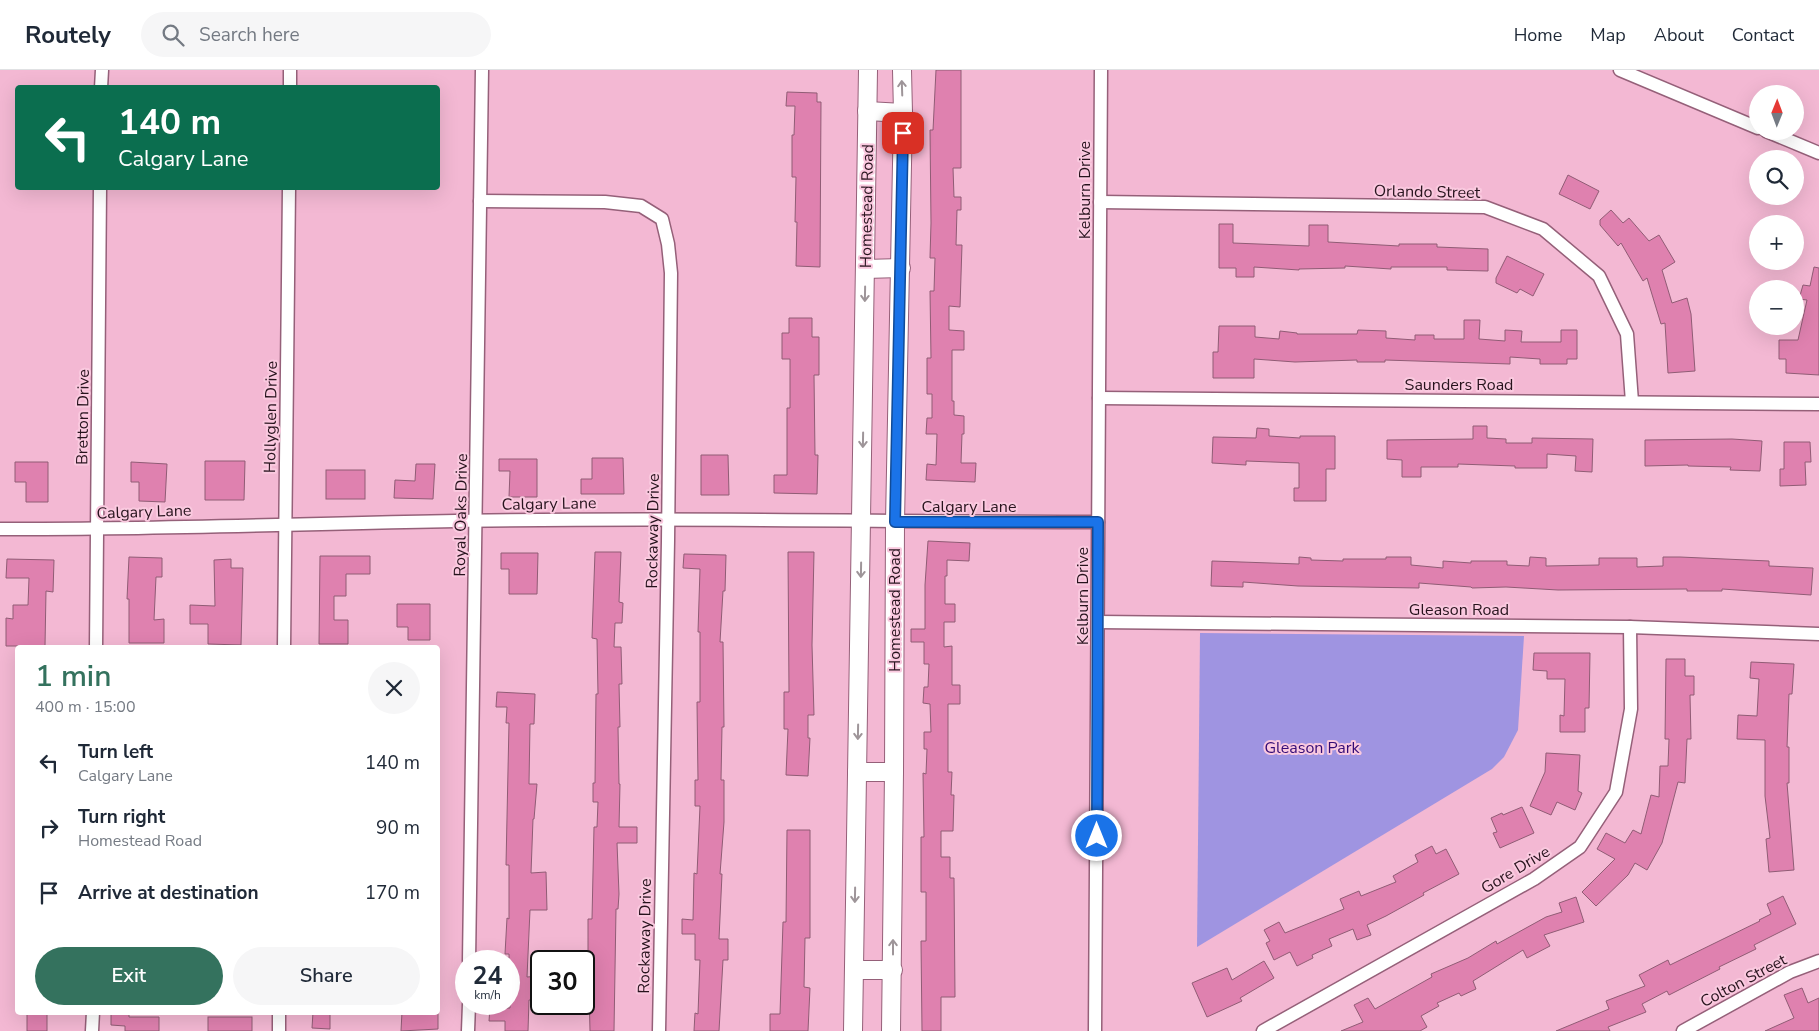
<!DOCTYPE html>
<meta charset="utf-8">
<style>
body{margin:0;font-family:"Nunito Sans",sans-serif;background:#f6f6f7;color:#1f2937;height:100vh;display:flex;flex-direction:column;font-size:19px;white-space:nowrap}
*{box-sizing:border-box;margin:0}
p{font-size:16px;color:#747a83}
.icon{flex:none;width:28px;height:28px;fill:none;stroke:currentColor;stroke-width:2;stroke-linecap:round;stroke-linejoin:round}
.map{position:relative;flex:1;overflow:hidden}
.side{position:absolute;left:15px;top:575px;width:425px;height:370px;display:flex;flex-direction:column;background:#fff;border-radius:5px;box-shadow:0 5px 20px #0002}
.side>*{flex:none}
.top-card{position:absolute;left:15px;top:15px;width:425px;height:105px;border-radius:5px;box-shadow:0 5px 20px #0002;background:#0b6e4f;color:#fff;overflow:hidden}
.needle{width:32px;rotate:1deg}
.tools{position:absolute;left:1749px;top:15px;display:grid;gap:10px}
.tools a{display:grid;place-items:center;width:55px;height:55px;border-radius:50%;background:#fff;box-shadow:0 5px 20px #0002;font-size:25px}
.speed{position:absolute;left:455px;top:880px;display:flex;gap:10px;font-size:25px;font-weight:700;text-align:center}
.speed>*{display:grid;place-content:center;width:65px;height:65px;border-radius:50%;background:#fff;box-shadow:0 5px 20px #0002;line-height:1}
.speed small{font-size:12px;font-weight:400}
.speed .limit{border:2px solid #111;border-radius:8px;background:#fff;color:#111}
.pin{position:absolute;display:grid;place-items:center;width:42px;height:42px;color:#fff;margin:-21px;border-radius:10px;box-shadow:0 2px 8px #0006}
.me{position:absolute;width:55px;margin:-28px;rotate:0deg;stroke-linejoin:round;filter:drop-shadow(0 0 4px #0008)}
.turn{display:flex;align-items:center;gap:18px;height:105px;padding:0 20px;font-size:22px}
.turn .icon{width:65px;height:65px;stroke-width:2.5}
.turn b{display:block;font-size:35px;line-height:42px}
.round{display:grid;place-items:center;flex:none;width:52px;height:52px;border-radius:26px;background:#f6f6f7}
.overview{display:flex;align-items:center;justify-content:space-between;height:85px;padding:0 20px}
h1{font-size:30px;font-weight:600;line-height:38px;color:#34725e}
.primary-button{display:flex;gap:10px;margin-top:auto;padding:10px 20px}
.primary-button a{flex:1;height:58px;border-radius:30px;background:#34725e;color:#fff;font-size:20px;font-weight:600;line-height:58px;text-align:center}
.primary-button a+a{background:#f6f6f7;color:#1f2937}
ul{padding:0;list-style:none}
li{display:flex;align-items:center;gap:15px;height:65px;padding:0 20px}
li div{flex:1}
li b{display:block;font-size:19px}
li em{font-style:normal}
header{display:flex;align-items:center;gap:30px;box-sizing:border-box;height:70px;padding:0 25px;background:#fff;border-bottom:1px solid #e0e1e3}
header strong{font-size:24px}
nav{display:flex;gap:28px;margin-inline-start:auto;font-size:18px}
.search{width:350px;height:45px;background:#f6f6f7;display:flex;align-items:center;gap:12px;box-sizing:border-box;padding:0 18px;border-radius:28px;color:#747a83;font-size:19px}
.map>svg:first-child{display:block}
.green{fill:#9f94e1}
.building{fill:#df81af;stroke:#905c75}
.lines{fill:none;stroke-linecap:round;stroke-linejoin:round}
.street-casing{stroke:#956079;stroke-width:15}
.secondary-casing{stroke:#956079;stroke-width:20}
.street{stroke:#fff;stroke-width:12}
.secondary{stroke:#fff;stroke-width:18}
.oneway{stroke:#9e9599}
.route-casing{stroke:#114b97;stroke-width:12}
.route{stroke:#1a73e8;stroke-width:9}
.labels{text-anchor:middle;stroke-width:4;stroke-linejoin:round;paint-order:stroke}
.street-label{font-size:16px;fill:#27131d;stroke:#fac9df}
.park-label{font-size:16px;fill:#330b75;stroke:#fac9df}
</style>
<header>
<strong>Routely</strong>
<div class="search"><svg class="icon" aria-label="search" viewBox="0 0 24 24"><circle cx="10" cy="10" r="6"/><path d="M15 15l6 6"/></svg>Search here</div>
<nav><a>Home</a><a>Map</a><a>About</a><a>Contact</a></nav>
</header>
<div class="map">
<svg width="1819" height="961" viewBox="0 0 1819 961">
<rect width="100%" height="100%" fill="#f3b8d3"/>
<!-- green -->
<path class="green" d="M1200,563L1524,566L1518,660L1504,687L1492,699L1197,877Z"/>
<!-- building -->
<g class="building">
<path d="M936,0H961V98H953L954,127H961V140H957L956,175H962L960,237L949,236V260L964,261V280H952V331H954V345L964,346V364H962L961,393H976L975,412L926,410L927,394L936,395L937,364H926L927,348H932V324H927V288H931L930,221H934L935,188H930L931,153L930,60H933Z"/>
<path d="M787,22L817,23V32H821L820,197L796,196L797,152H795L796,107H792V65H794L795,36H786Z"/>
<path d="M1568,105L1599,121L1590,139L1559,124Z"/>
<path d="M1611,140L1623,153L1629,148L1649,171L1659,165L1675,192L1662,200L1672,233L1687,228L1691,244L1695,301L1668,303L1665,253L1661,254L1647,208L1643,211L1621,173L1618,176L1600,155V150Z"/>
<path d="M1219,154H1233V173L1309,176V155H1328V172L1399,176V174H1437V177L1488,179V201L1447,200V197H1391V199L1345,196V198L1299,199V200L1254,197V207H1236V198H1219Z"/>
<path d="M1507,186L1544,204L1533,226L1520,219L1517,223L1496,213V208Z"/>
<path d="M1814,197L1819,198V305L1786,303V289H1779V270H1798L1807,230L1799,229L1803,215L1810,216Z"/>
<path d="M789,248H812V267H819V305H814L815,385H818L817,424L774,423V405H787V338H790V289H782V263H789Z"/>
<path d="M1464,250H1480L1479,269L1505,271V260L1522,261L1521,272H1561V260H1577V289H1567V294H1540V289L1510,287V294L1385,290V292H1357V290L1295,292L1254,289V308H1213V282H1218L1219,256H1255V267L1279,269L1280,261L1297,263V264H1357L1358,260L1386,261V268L1415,270V265H1434V269H1464Z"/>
<path d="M1473,356H1487V368L1506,369V373H1532V368L1593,369L1592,402L1575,401L1576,386L1547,384V398H1515V396L1458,394V397H1421V407H1402V390L1387,389V370L1473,369Z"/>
<path d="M1257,358L1269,359V366L1300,368V366H1335V399H1326V431H1294V418H1299V393L1246,391V395L1212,393L1213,367L1256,368Z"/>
<path d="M1732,369L1762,371L1760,401L1730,400L1731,397L1688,396V395L1645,396V370Z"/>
<path d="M1784,372H1810L1811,392H1805L1806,415L1780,416V399H1784Z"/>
<path d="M701,385H728L729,425H701Z"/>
<path d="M592,388H623L624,424H581V409H592Z"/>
<path d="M499,389H537V427H509L510,401H499Z"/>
<path d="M205,391H245L244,430H205Z"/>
<path d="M15,392H48V432H26V412H15Z"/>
<path d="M131,392L167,394L165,432L139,431V412H131Z"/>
<path d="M416,394H435L433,429L394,428L395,410L415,411Z"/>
<rect x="326" y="400" width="39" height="29"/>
<path d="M928,471L970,473L969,491L947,490V506H945V534H955V552H944V577L952,576V615H960V634H948V702H952L951,725H954L953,761H941V787H950V808H954L955,927H941V961H922L921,871H926V822H921V767H924L923,703L926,704L927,679H924V662H931L930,634L923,633L924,617H928L929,594H924V572H911V559H925V515Z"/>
<path d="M595,482H621L619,532L623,533L622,553H615L614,577H621L622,614H619L620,657H618L619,714H620L619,757H637V773H617L619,824L618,839H616L614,961H590L589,919H586V897H588V849H592L594,757H597L598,732H593V713H595L596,624H598L597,569L592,568Z"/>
<path d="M788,482H814L812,575L814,645H808V668H810L808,706L786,705L788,659H784V622H789Z"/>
<path d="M501,483H538L537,524H509V499H501Z"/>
<path d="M684,484L726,485L725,521H723L720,572H723L724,657H722L721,710H724V752L720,804H722L719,869H728V890H723L719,961H694L695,943L698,944L700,890H695V864H682V849L693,850L694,803L697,804L700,736H695V710H698L697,632H700V562H698L700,499L683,498Z"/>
<path d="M320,486H370V504H346V526H334V550H348V574H319Z"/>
<path d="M129,487L162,488V507H156L154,550L164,549V573H129V529H127Z"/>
<path d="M1299,487L1311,488V490L1343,491V489H1386V487H1411V495L1443,498V491L1471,493V491H1507V495L1529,496L1530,487L1546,488V496L1599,495V488H1637V497L1663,496V487H1680L1769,491V496L1813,498L1811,525L1722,519V521H1687V519L1558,520L1506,517L1472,518L1471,517L1419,513V518L1298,516L1243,512V517L1211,516L1212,491L1299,494Z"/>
<path d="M7,489L54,490L53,522L46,521L45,576H6V548L13,549V535H28L29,508H6Z"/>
<path d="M231,489V498H243L241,575L208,574V554H190V535L215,536L214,490Z"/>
<path d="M397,534H430V570H408V557H397Z"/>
<path d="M1534,583H1590L1589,638H1585V662H1560V645L1564,646L1565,609H1547V601L1533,600Z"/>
<path d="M1666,589H1685V606H1694V625H1690L1691,669H1687L1685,713L1678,712L1662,773L1647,800L1635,793L1628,805L1596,836L1582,822L1615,789L1597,779L1606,763L1625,773L1633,760L1641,764L1651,725L1659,727L1660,696H1668L1669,669H1665Z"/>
<path d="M1751,592L1794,594L1792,624H1789L1787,677H1789V713H1787L1794,800L1769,802L1766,769L1770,768L1765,726V670L1737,669L1738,645L1757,646L1759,609L1750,608Z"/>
<path d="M497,622L535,624L534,654H530L529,714H537L534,749H533L531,803L546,802L547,840H530L527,907L540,906V930H529L528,961H505V951H489L490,938H510L509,884H505L507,848L509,849V795H506L509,653H506L507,637H496Z"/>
<path d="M1546,683L1580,685L1578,721L1582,723L1575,740L1557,732L1551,745L1530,736L1545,702Z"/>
<path d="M1522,737L1534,763L1500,778L1493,763L1497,762L1491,748L1502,743L1503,745Z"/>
<path d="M787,760H810V868H805L804,917L810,918L808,961H770V944H780L783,852H786Z"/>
<path d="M1432,776L1436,784L1446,779L1459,804L1423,823L1424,825L1386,846L1367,855L1371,865L1357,870L1353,859L1329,869L1332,876L1312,885L1313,888L1297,896L1290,882L1274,890L1266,873L1270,871L1264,860L1279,852L1285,863L1344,839L1340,829L1359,821L1361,826L1396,812L1393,806L1418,792L1415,785Z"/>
<path d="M1783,826L1796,854L1754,875L1756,879L1719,897L1720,899L1669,925L1667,921L1642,934L1646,942L1608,957L1610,961H1556L1609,939L1606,931L1645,916L1639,905L1668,890L1670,895L1760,851L1759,850L1771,844L1767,834Z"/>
<path d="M1576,827L1584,852L1544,865L1550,876L1527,888L1523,880L1473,911L1476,919L1461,926L1459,923L1437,933L1439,936L1421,946L1427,957L1420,961H1341L1363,952L1354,935L1368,928L1375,939L1432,907L1431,904L1468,888L1496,871L1497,874L1546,847L1562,842L1559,833Z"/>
<path d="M1264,891L1274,908L1240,928L1242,931L1207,947L1192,913L1227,898L1232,910Z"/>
<path d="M1802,918L1808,933L1819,928V961H1765L1794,948L1784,925Z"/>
<path d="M111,942H129V947H159V961H125V956L111,955Z"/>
<path d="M313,942L330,943V959L312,958Z"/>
<path d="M402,942H438V959L401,961Z"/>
<path d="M27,943L47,944V961H27Z"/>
<rect x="208" y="947" width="44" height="14"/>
</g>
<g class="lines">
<defs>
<g id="street">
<path d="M1620,0L1758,58"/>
<path d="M101,18L102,0"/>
<path d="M290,18V0"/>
<path d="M1766,61L1819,83"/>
<path d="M480,131L605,132L641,136L662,149L668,174L671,203L668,471L659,961"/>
<path d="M1100,132L1485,137L1543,159L1599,206L1627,264L1632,332"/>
<path d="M1099,328L1819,334"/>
<path d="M0,459C180,460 360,451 541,450C726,448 912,452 1098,452"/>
<path d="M1098,552L1630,557L1819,564"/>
<path d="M96,578L100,118"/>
<path d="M284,578L289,118"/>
<path d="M469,891L482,0"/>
<path d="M92,961L93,942"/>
<path d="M279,961V942"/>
<path d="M468,961L469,934"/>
<path d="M1095,961L1101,0"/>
<path d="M1263,961L1534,809L1580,777L1616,722L1631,639L1630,557"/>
<path d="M1683,961L1790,902L1819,891"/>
</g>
<g id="secondary">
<path d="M867,41L903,43"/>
<path d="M865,199L901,198"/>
<path d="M857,702H894"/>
<path d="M854,900H893"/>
<path d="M853,961L868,0"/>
<path d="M891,961L894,702L895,452L903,43L902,0"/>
</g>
</defs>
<!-- street casing -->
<use href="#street" class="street-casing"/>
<!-- secondary casing -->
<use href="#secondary" class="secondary-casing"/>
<!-- street -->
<use href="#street" class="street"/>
<!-- secondary -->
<use href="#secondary" class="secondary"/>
</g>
<!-- one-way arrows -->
<defs><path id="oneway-shaft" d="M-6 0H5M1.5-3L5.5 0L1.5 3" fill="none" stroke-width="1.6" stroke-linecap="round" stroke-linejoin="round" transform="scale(1.25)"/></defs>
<g class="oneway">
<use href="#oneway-shaft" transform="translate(902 18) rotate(-92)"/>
<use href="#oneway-shaft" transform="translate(865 224) rotate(91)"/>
<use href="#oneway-shaft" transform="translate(863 370) rotate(91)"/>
<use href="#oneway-shaft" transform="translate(861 500) rotate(91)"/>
<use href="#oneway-shaft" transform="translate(858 662) rotate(91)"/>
<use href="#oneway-shaft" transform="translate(855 825) rotate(91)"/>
<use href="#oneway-shaft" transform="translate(893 877) rotate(-90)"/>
</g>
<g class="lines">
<defs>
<path id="route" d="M903,63L895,452H1098L1097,766"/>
</defs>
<!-- route casing -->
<use href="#route" class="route-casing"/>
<!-- route -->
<use href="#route" class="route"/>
</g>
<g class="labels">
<!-- street labels -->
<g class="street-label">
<text transform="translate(1084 120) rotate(-90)" y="6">Kelburn Drive</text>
<text transform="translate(1427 121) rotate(1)" y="6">Orlando Street</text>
<text transform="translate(866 136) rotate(-89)" y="6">Homestead Road</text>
<text x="1459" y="320">Saunders Road</text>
<text transform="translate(82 347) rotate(-89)" y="6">Bretton Drive</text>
<text transform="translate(270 347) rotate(-89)" y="6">Hollyglen Drive</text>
<text transform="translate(549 433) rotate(-1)" y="6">Calgary Lane</text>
<text x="969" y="442">Calgary Lane</text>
<text transform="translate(144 441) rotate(-2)" y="6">Calgary Lane</text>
<text transform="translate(460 445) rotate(-89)" y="6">Royal Oaks Drive</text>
<text transform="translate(652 461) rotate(-89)" y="6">Rockaway Drive</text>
<text transform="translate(1082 526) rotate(-90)" y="6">Kelburn Drive</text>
<text x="1459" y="545">Gleason Road</text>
<text transform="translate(894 540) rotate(-90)" y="6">Homestead Road</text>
<text transform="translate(1515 799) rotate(-31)" y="6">Gore Drive</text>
<text transform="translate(644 866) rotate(-89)" y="6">Rockaway Drive</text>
<text transform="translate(1743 910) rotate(-28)" y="6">Colton Street</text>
</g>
<!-- park labels -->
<g class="park-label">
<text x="1312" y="683">Gleason Park</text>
</g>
</g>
</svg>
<div class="tools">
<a><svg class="needle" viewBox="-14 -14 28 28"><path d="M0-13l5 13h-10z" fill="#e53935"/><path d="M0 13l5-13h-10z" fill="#747a83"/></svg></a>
<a><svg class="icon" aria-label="search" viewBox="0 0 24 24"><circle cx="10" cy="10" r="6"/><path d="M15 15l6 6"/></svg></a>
<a>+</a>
<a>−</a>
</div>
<div class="speed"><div>24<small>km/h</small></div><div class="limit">30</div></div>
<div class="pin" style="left:903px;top:63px;background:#d93025"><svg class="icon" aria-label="arrive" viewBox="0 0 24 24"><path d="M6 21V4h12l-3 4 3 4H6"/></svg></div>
<svg class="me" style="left:1097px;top:766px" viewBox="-20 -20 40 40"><circle r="17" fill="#1a73e8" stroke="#fff" stroke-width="3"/><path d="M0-11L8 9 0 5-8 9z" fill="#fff"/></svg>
<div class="top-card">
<div class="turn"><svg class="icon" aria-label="left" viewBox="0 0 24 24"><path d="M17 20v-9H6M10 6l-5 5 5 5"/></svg><div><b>140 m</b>Calgary Lane</div></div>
</div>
<section class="side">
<div class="overview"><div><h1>1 min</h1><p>400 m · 15:00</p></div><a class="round"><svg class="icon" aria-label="close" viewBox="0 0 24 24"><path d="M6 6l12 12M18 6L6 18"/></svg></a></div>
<ul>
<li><svg class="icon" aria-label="left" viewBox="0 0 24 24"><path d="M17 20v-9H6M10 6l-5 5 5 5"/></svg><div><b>Turn left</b><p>Calgary Lane</p></div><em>140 m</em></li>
<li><svg class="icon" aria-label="right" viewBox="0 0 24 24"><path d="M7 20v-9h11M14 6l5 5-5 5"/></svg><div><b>Turn right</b><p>Homestead Road</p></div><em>90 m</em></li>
<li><svg class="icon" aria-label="arrive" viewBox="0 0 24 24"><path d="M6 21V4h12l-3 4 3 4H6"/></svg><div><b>Arrive at destination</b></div><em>170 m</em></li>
</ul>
<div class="primary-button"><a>Exit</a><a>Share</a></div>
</section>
</div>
